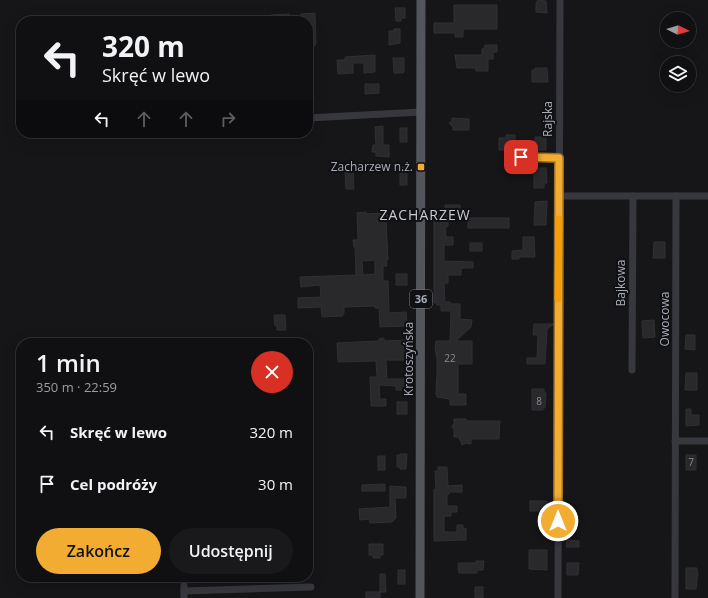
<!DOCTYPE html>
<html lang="pl">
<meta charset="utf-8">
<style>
body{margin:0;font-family:"Open Sans",sans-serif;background:#19191b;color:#f1f3f6;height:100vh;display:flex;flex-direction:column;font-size:15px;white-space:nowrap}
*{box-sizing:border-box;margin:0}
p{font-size:13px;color:#9c9d9f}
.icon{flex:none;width:22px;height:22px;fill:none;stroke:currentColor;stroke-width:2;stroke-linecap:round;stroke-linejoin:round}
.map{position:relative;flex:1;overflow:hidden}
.sheet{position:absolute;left:16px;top:338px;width:297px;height:244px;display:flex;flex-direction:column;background:#101012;border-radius:16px;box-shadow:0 4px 16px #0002,0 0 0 1px #303032}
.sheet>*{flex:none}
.guide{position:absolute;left:16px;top:16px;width:297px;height:122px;border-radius:16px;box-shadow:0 4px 16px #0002,0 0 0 1px #303032;background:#101012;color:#f1f3f6;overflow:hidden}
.needle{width:26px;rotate:95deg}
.buttons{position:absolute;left:660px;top:12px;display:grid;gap:8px}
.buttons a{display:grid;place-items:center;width:36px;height:36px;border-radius:50%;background:#101012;box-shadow:0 4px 16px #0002,0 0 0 1px #303032;font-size:20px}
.pin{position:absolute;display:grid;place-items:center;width:34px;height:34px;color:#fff;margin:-17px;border-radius:8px;box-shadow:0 2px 6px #0006}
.me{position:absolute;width:44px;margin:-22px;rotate:0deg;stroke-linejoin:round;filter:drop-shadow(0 0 3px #0008)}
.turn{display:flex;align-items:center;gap:14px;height:84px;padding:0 20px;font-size:18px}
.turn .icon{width:52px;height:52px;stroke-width:2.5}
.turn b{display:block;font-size:28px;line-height:34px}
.lanes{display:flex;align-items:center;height:38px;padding:0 20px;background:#0003;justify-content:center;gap:20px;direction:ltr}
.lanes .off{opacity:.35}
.round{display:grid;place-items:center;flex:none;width:42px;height:42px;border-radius:21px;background:#19191b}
.headline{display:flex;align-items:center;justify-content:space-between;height:68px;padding:0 20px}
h1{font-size:24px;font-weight:600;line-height:30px}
.action{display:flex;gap:8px;margin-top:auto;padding:8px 20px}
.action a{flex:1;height:46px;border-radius:24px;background:#f3ac32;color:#111;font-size:16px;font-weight:600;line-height:46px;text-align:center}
.action a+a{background:#19191b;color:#f1f3f6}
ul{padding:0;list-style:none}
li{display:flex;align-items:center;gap:12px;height:52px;padding:0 20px}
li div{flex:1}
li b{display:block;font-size:15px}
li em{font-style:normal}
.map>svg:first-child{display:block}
.building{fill:#29292c;stroke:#303034;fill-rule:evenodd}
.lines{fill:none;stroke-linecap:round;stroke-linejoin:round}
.minor{stroke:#37383d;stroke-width:7}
.major{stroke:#53555c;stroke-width:9}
.route-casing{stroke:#9e7020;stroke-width:10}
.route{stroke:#f3ac32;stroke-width:7}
.slow{stroke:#f59e0b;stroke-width:7}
.poi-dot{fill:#f3ac32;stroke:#111113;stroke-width:1.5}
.labels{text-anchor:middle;stroke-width:4;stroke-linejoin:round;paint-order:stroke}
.number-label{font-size:10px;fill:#878b94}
.shield{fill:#111113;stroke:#7a7e86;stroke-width:1}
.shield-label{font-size:11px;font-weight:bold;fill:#a7adb8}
.street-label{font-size:12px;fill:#a7adb8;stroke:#111113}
.poi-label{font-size:12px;fill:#a7adb8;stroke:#111113;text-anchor:end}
.quarter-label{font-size:14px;letter-spacing:1px;fill:#c8ccd4;stroke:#111113}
</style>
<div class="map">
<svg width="708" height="598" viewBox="0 0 708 598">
<rect width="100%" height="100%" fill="#161618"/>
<!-- building -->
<g class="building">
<path d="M538,0L546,1L547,13L536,12V3Z"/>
<path d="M454,5H497V29H463V37H455V33H434V23H454Z"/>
<path d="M395,8H405V18H401V21H396Z"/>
<path d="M315,13L316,44L314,47H308V21H301V14Z"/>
<path d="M289,14V21H272L271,15Z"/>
<path d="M394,29H400V43L389,45V31H394Z"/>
<path d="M485,45H497V52H493V59H488V71H476V68H457L455,55H482V49H484Z"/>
<path d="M375,55V72L364,73V63H353V73L338,74L337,60H345V57Z"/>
<path d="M393,58H404V71L403,73H394Z"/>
<path d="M535,68H547L548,82H532V70H535Z"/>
<path d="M365,84H379V93L365,94Z"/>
<path d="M452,118L469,119V130H453V127L449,123L452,121Z"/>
<path d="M383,126V145H389V157L376,156V152H372L373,145H376L375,127Z"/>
<rect x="400" y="128" width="7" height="14"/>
<path d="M506,135H515V150H499V138H506Z"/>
<path d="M535,137H546V150H531L532,142H535Z"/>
<rect x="400" y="167" width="7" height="18"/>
<path d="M534,168H546L547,183H544V188H534Z"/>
<path d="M353,170L354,189H346L345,171Z"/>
<path d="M547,201L546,225H534L535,202Z"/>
<path d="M445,205H460V213L445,212Z"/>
<path d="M366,212V214L384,213V215H388V221H386L388,260H386L387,266H383V281H388L389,313L406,312L407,326L380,327L379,308H375V306L344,307V313L342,316L322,317L321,307L298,308V298L321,297L320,285L301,287L300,277L356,275L355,247H354L353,240H358L357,213ZM375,260V274L363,275L362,261Z"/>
<path d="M434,215H448V226L445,228L446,237H453V245H444V261L473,262V268H461V275H448V283H444L445,302H450L451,304H460V319L472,320L471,327L456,341H472V364H458V394H466V405H450V399L437,397L436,393L437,375V358L435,349L436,341H450L451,311H441V305H437V303H434Z"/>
<rect x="468" y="218" width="41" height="10"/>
<path d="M523,237H534L535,257H519V259H512V251L523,250Z"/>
<path d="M654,242H665V258H653Z"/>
<rect x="470" y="243" width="12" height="8"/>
<rect x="396" y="274" width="11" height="11"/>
<path d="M274,315H285L286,330H277V326H275Z"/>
<path d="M654,320L655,337L643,338L642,321Z"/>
<path d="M534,324H554L547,329L545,364H527V358H537L538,335H533Z"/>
<path d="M686,335H695V350L685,349Z"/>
<path d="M384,338V341L407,340V360H386L387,379H405V390H396V386L379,385L380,399H386V406H371L370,377H377L376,361L338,362L337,343L379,341V339Z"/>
<path d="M686,373H697V390H685Z"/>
<path d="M532,389H544V393H546L545,408H543V410H532Z"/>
<rect x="397" y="402" width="10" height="12"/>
<path d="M686,409H691V415H699V425L686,426Z"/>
<path d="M454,419H466V421H500L499,439H471V444L466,443L462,445L459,437H454V430L452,426L454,424Z"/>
<path d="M400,454H407L406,469H400V467H397V455H400Z"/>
<rect x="686" y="455" width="10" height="15"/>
<rect x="378" y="456" width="7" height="14"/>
<path d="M438,467H447L448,486L462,485V492H449V494H447V506H457V512H451V516H444V532H457V525H463V529L466,528V540L434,541V489L436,490L435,471H438Z"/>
<path d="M385,484V491H362V485Z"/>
<path d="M390,486L406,487V498H395L396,518L392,522L370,523L369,519L360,520L359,509L390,507Z"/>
<rect x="530" y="501" width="17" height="10"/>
<path d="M567,540L579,541V547H566Z"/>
<path d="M369,544H383V555H380V558H373V555H369Z"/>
<path d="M529,550H547V570L529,569Z"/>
<path d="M476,561H484L483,570H477V573H459L458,563H476Z"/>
<path d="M567,563H579L578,575H567Z"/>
<path d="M686,568H697V572H698L696,589H686Z"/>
<rect x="398" y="570" width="7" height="14"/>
<path d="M380,574H385L386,592H380Z"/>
<rect x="475" y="587" width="8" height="11"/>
<rect x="366" y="592" width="14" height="6"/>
</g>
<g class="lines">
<!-- minor -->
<g class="minor">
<path d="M308,118L421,112"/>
<path d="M521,157L559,158"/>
<path d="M559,196H708"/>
<path d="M632,370L633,196"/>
<path d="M675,441H708"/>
<path d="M184,591L311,587"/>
<path d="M184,598V585"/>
<path d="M558,598L560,0"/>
<path d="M675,598L676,196"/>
</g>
<!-- major -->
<path class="major" d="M420,598L421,0"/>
</g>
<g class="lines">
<defs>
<path id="route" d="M521,157L559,158L558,521"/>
</defs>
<!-- route casing -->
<use href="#route" class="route-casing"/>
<!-- route -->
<use href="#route" class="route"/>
<!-- slow -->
<path class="slow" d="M558,299L559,219"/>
</g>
<!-- markers -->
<rect class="poi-dot" x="417" y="163" width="8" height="8" rx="2"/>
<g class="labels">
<!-- number labels -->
<g class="number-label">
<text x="450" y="362">22</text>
<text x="539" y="405">8</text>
<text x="691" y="466">7</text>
</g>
<!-- shield labels -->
<rect class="shield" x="410" y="290" width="22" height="18" rx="3"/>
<g class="shield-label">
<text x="421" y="303">36</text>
</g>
<!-- street labels -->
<g class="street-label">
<text transform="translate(548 119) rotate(-90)" y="4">Rajska</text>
<text transform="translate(621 283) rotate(-90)" y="4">Bajkowa</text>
<text transform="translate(665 319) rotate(-90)" y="4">Owocowa</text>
<text transform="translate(409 359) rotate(-90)" y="4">Krotoszyńska</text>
</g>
<!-- poi labels -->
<g class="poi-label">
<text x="413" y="171">Zacharzew n.ż.</text>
</g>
<!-- quarter labels -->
<g class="quarter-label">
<text x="425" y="220">ZACHARZEW</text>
</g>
</g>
</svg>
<div class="buttons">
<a><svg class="needle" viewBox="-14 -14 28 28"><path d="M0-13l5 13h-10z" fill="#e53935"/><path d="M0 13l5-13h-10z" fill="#9c9d9f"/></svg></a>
<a><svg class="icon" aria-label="layers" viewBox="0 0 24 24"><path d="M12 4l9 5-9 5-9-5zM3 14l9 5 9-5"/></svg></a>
</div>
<div class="pin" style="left:521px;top:157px;background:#d93025"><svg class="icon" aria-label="arrive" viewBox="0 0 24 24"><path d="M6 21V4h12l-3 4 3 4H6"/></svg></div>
<svg class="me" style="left:558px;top:521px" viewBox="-20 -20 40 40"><circle r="17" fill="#f3ac32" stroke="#fff" stroke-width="3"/><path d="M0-11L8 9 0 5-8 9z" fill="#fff"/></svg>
<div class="guide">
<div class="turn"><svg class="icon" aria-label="left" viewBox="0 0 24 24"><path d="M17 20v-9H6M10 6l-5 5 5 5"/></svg><div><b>320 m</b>Skręć w lewo</div></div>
<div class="lanes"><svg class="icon" aria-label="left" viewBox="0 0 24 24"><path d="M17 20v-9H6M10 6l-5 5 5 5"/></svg><svg class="icon off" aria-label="ahead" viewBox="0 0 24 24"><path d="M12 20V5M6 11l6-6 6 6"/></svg><svg class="icon off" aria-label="ahead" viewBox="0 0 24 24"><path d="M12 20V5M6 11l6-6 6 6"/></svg><svg class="icon off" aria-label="right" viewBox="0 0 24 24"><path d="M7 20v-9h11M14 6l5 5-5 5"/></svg></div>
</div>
<section class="sheet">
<div class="headline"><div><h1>1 min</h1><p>350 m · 22:59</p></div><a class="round" style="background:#d93025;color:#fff"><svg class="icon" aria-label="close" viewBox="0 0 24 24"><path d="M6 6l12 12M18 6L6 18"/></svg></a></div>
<ul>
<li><svg class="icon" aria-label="left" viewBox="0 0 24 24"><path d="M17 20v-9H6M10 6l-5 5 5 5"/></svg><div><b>Skręć w lewo</b></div><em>320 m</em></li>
<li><svg class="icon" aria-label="arrive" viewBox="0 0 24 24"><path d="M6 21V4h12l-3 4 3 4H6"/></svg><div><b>Cel podróży</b></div><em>30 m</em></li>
</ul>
<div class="action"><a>Zakończ</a><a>Udostępnij</a></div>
</section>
</div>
